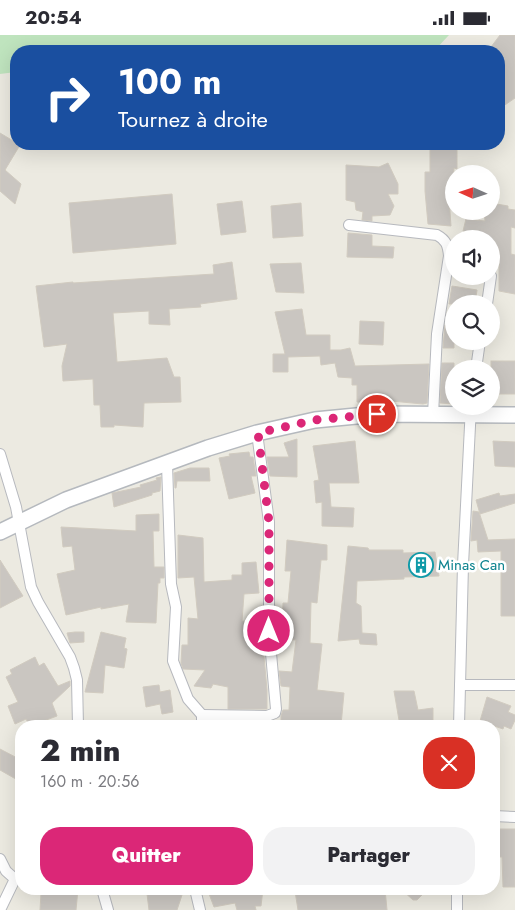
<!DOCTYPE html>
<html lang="fr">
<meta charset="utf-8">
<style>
body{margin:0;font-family:Jost,sans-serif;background:#f2f2f3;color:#2b2b33;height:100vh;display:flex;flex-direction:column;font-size:19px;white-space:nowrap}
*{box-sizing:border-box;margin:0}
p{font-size:16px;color:#7c7c81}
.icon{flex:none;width:28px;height:28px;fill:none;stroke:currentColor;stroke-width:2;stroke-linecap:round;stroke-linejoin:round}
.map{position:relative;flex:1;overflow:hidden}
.side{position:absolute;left:15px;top:685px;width:485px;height:175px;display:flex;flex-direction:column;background:#fff;border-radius:20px;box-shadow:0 5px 20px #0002}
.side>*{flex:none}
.hud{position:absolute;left:10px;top:10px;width:495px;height:105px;border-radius:20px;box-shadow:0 5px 20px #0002;background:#1a4fa0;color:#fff;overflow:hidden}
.needle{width:32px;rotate:273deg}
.fabs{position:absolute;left:445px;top:130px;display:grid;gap:10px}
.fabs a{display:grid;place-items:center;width:55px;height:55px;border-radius:50%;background:#fff;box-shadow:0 5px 20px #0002;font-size:25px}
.pin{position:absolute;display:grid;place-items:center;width:42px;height:42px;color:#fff;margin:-21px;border:2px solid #fff;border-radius:50%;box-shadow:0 1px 5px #0007}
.me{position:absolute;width:55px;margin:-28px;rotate:0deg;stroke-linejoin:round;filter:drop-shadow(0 0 4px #0008)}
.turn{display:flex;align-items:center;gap:18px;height:105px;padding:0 25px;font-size:22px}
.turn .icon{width:65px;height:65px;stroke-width:2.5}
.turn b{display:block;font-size:35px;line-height:42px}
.round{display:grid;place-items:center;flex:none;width:52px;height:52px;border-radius:20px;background:#f2f2f3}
.head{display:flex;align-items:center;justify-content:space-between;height:85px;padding:0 25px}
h1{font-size:30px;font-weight:800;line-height:38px}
.button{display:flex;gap:10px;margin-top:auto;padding:10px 25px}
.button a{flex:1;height:58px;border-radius:20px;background:#db2777;color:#fff;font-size:20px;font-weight:800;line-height:58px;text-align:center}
.button a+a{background:#f2f2f3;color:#2b2b33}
.status{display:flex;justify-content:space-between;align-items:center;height:35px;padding:0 25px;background:#fff;direction:ltr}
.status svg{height:14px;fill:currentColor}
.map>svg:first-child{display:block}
.green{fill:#bfe4be}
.building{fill:#cac6c1;stroke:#d1cbc0}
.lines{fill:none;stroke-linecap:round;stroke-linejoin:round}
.street-casing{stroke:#b7b9be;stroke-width:12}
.secondary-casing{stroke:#b5b9be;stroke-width:18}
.street{stroke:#fff;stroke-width:10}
.secondary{stroke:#fff;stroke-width:15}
.route{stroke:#db2777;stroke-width:9;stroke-dasharray:0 16.2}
.labels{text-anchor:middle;stroke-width:5;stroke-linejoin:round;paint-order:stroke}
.culture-label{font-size:15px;fill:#0d838f;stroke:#fff;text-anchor:start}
</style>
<div class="status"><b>20:54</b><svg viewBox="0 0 49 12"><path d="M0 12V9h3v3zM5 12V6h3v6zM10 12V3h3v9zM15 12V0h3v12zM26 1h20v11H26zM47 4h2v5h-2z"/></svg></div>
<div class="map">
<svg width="515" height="875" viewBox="0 0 515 875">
<rect width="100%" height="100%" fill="#eceae1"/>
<!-- green -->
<path class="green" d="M0,0H449L434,16H16V37L0,39Z"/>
<!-- building -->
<g class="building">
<path d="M500,0H515V63L499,74V16H488Z"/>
<path d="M0,98L20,110L5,135L21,149L15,169L0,156Z"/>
<path d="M430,109H457V134L454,133L453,149H448L451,191L428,189L425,156V137H430Z"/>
<path d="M388,128L398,149V159H388L394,171L390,180L372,181V186L362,185L363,177L356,175L355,167L346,165V130L379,132Z"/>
<path d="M172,159L176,209L73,218L69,168Z"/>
<path d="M242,166L246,197L221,200L217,169Z"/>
<path d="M301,168L303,201L273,203L271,171Z"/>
<path d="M491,168L508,171V174L515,175V193L511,192V219L515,220V259L499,256V219L498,213L491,212V204H467V197L463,196L466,184L485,186L484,176H491Z"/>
<path d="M348,198L372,200V211L394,212L393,223L347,222Z"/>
<path d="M232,227L237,264L200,269L201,272L169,274L170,290L149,289V276L113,278L117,327L167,323L174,342H180L181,367L144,368L143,392L114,390V392H101L100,370H94L93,344L63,346L62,331L67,309L44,312L36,251L73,247V248L214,239L213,230Z"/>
<path d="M301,228L304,258L276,257L270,229Z"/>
<path d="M452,251L477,255L475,269H449Z"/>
<path d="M302,274L306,300H330V315H341L350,313L355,331L429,329L427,368L423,369L391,366V369L357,367V350H352V343L338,342L335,328L321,330L320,321L288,322V337H273V319H285L275,277Z"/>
<path d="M360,286L384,287L383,310L359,309Z"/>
<path d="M445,290L454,298V313H443Z"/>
<rect x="491" y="326" width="24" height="33"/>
<path d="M442,328H454V369L440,368Z"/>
<path d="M297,404V442L270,441L267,422H289L284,408Z"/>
<path d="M355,406L359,448H329L331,472L354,473L353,492L322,491V467L316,468L314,446L319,445L313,411Z"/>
<path d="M493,406L515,407V432L495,431Z"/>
<path d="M249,417L250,422H253L256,441H251L255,458L229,464L219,423L230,421L229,419Z"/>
<path d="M190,433H209L210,446H177L176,453H175L174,438Z"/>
<path d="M161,442L160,456L152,458V460L114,472L112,458L141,452L140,450L157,445L156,443Z"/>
<path d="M499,458L500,461L515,459V468L480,479L476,465Z"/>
<path d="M473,476L479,477L488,505L515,504V581H501V516L478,517L477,505L471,506Z"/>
<path d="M159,479V496H153L154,532H164V543H160V548H158L156,588L126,587L129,569L101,574V572L66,580L57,539L75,535L72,511L63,512L61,492L136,496V480Z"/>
<path d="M178,500L203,503L204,547L232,545V540H242V528L256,527L259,558L244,559L242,586L261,588L267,655V674H228V652L213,649L211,653L194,651L205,635L183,634L181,628L182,610H188V583L198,584L194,542L178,543Z"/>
<path d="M287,505L327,510V525H321L317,568L311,567L310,608L322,609L317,655L344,658L341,690L316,688L317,691H281V681L283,675H289L290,652L281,651L279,636L292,637L296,605L282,604L283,568H288L291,536H285Z"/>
<path d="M348,511L368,513L369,515H403V518L435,517L439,541L404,542V544L357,546L356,568L361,571L362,598L376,599L377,610L360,609L359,604L338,606Z"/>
<path d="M0,525L23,561L0,573Z"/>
<path d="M75,597H84V607L70,608L67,598Z"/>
<path d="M101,597L126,603L124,613L127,614L124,633L105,630L103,658L85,657Z"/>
<path d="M35,622L39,631L44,628L58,651L70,646V651L52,668L57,681L30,691L26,684L15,689L8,671L18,667L6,642L12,639L10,635Z"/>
<path d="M159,650L160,657L170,655L173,677L162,679L160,669L146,672L143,652Z"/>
<path d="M394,656H414L418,675L433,673V691H400Z"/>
<path d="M487,662L511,671L508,677L515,680V685L511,694L504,691L503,694L480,686Z"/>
<path d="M0,714L21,725V747L0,735Z"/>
<path d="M495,794H515V852H503L502,822H495Z"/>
<path d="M46,854H78L76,875H40L41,858H45Z"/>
<path d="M175,854H184L177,875H149L147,859Z"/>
<path d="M213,854H263L261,871H255L256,875H237L235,868L214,872L208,856Z"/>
<path d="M308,854H385L387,875H298L295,856Z"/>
<path d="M401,854H428L417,865H413Z"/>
</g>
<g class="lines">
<defs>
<g id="street">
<path d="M349,190L437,200C446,205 448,210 449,221L437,299L433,380"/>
<path d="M491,232L492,219"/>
<path d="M487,269L491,241"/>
<path d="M476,334L480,306"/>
<path d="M0,419L16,472L31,552L38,567L70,622L74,633L77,645L78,691"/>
<path d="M167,429L171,549L176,572L173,626L188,664L202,680V691"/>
<path d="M460,650H515"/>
<path d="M202,680L267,681L275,678L276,674L269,596V487L257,398"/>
<path d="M459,691L463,530L471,371"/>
<path d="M494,781L515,782"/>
<path d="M0,824L6,836L15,844L0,875"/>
<path d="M102,854L108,875"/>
<path d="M195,854L200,875"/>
<path d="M457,854V875"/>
</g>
<path id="secondary" d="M0,497L66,465L208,413L257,398L315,385L377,379L515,380"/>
</defs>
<!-- street casing -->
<use href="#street" class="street-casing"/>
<!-- secondary casing -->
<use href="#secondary" class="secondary-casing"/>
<!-- street -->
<use href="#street" class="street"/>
<!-- secondary -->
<use href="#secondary" class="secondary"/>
</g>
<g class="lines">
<!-- route -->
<path class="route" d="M269,596V487L258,398L315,385L377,379"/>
</g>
<!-- icons -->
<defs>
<symbol id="building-ring" viewBox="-11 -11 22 22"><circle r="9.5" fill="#fff" stroke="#0f9aa8" stroke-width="1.5"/><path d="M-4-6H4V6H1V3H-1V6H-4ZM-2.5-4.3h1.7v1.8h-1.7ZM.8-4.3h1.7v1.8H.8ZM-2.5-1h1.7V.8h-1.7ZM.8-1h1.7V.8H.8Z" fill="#0f9aa8"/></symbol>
</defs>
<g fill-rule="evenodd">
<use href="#building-ring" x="407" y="516" width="28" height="28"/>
</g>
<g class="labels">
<!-- culture labels -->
<g class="culture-label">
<text x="438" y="535">Minas Can</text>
</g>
</g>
</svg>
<div class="fabs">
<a><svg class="needle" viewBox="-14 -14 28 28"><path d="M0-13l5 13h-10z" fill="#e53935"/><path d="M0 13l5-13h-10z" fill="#7c7c81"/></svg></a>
<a><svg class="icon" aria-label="sound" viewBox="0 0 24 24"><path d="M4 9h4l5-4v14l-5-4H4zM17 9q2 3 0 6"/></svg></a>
<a><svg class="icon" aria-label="search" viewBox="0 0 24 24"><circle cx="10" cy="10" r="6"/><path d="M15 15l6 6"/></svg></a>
<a><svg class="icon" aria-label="layers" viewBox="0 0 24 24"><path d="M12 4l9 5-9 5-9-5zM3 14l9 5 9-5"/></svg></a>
</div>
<div class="pin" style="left:377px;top:379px;background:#d93025"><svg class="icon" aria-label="arrive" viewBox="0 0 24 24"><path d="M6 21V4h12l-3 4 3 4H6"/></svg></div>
<svg class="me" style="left:269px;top:596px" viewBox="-20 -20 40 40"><circle r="17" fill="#db2777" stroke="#fff" stroke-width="3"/><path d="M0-11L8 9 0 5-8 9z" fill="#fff"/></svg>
<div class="hud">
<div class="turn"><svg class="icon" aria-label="right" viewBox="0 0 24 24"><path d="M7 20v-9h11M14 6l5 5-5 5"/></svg><div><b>100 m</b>Tournez à droite</div></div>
</div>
<section class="side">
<div class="head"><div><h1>2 min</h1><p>160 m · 20:56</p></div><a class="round" style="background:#d93025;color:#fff"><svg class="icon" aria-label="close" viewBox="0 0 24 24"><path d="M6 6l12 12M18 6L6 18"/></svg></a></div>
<div class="button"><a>Quitter</a><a>Partager</a></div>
</section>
</div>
